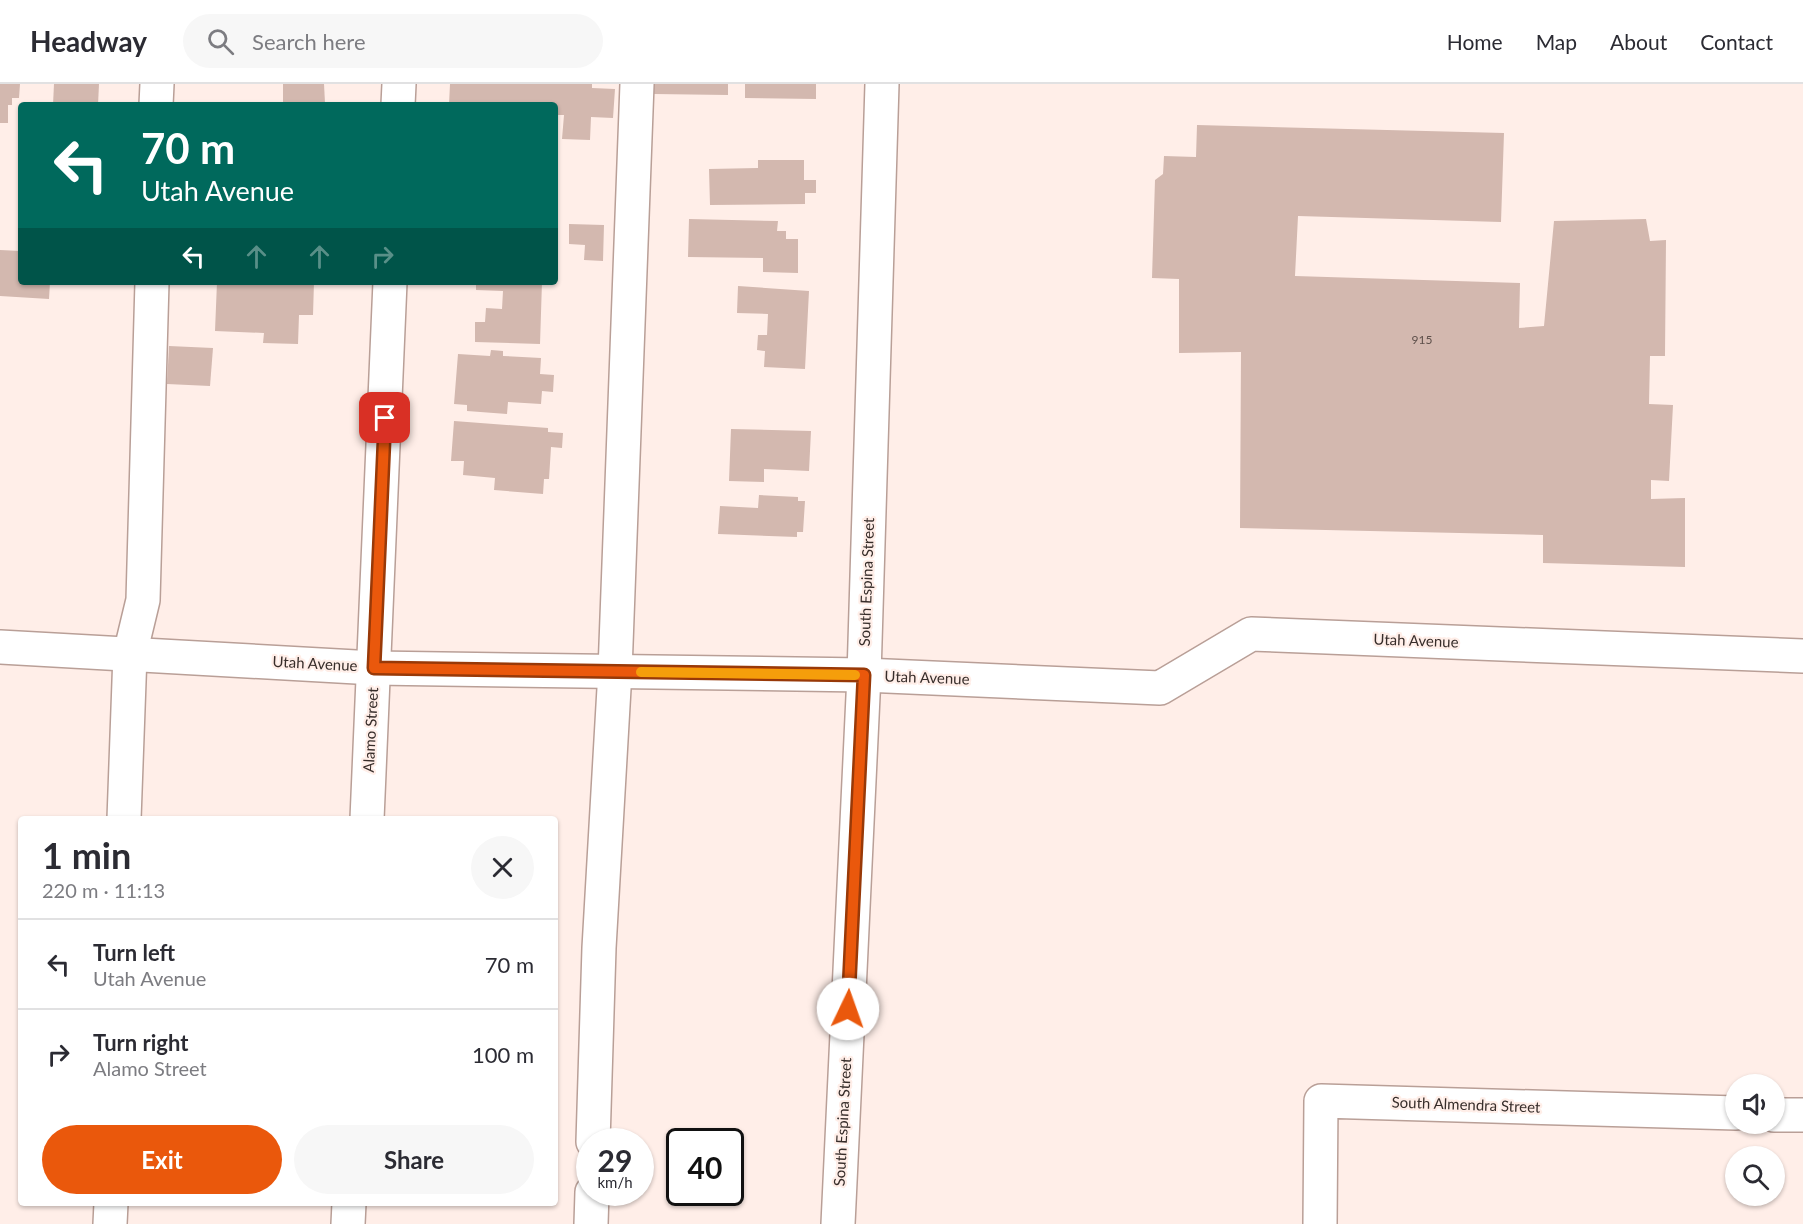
<!DOCTYPE html>
<meta charset="utf-8">
<style>
body{margin:0;font-family:Lato,sans-serif;background:#f7f7f7;color:#2b2b33;height:100vh;display:flex;flex-direction:column;font-size:22px;white-space:nowrap}
*{box-sizing:border-box;margin:0}
p{font-size:20px;color:#7c7c81}
.icon{flex:none;width:33px;height:33px;fill:none;stroke:currentColor;stroke-width:2;stroke-linecap:round;stroke-linejoin:round}
.map{position:relative;flex:1;overflow:hidden}
.drawer{position:absolute;left:18px;top:732px;width:540px;height:390px;display:flex;flex-direction:column;background:#fff;border-radius:6px;box-shadow:0 2px 4px #0004}
.drawer>*{flex:none}
.top-card{position:absolute;left:18px;top:18px;width:540px;height:183px;border-radius:6px;box-shadow:0 2px 4px #0004;background:#00695c;color:#fff;overflow:hidden}
.tools{position:absolute;left:1725px;top:990px;display:grid;gap:12px}
.tools a{display:grid;place-items:center;width:60px;height:60px;border-radius:50%;background:#fff;box-shadow:0 2px 4px #0004;font-size:30px}
.speed{position:absolute;left:576px;top:1044px;display:flex;gap:12px;font-size:30px;font-weight:700;text-align:center}
.speed>*{display:grid;place-content:center;width:78px;height:78px;border-radius:50%;background:#fff;box-shadow:0 2px 4px #0004;line-height:1}
.speed small{font-size:15px;font-weight:400}
.speed .limit{border:3px solid #111;border-radius:9px;background:#fff;color:#111}
.pin{position:absolute;display:grid;place-items:center;width:51px;height:51px;color:#fff;margin:-26px;border-radius:12px;box-shadow:0 3px 9px #0006}
.me{position:absolute;width:66px;margin:-33px;rotate:3deg;stroke-linejoin:round;filter:drop-shadow(0 0 4px #0008)}
.turn{display:flex;align-items:center;gap:21px;height:126px;padding:0 24px;font-size:27px}
.turn .icon{width:78px;height:78px;stroke-width:2.5}
.turn b{display:block;font-size:42px;line-height:51px}
.lanes{display:flex;align-items:center;height:57px;padding:0 24px;background:#0003;justify-content:center;gap:30px;direction:ltr}
.lanes .off{opacity:.35}
.round{display:grid;place-items:center;flex:none;width:63px;height:63px;border-radius:32px;background:#f7f7f7}
.headline{display:flex;align-items:center;justify-content:space-between;height:102px;padding:0 24px}
h1{font-size:36px;font-weight:700;line-height:45px}
.button{display:flex;gap:12px;margin-top:auto;padding:12px 24px}
.button a{flex:1;height:69px;border-radius:36px;background:#ea580c;color:#fff;font-size:24px;font-weight:700;line-height:69px;text-align:center}
.button a+a{background:#f7f7f7;color:#2b2b33}
ul{padding:0;list-style:none}
li{display:flex;align-items:center;gap:18px;height:90px;padding:0 24px;border-top:2px solid #e1e1e2}
li div{flex:1}
li b{display:block;font-size:22px}
li em{font-style:normal}
header{display:flex;align-items:center;gap:36px;box-sizing:border-box;height:84px;padding:0 30px;background:#fff;border-bottom:2px solid #e1e1e2}
header strong{font-size:28px}
nav{display:flex;gap:33px;margin-inline-start:auto;font-size:21px}
.search{width:420px;height:54px;background:#f7f7f7;display:flex;align-items:center;gap:15px;box-sizing:border-box;padding:0 21px;border-radius:33px;color:#7c7c81;font-size:22px}
.map>svg:first-child{display:block}
.building{fill:#d3b8af}
.lines{fill:none;stroke-linecap:round;stroke-linejoin:round}
.minor-casing{stroke:#b99f97;stroke-width:36}
.minor{stroke:#fff;stroke-width:33}
.route-casing{stroke:#983908;stroke-width:15}
.route{stroke:#ea580c;stroke-width:10}
.slow{stroke:#f59e0b;stroke-width:10}
.labels{text-anchor:middle;stroke-width:4.5;stroke-linejoin:round;paint-order:stroke}
.number-label{font-size:12px;fill:#5e504b}
.street-label{font-size:15px;fill:#372d2a;stroke:#ffeee8}
</style>
<header>
<strong>Headway</strong>
<div class="search"><svg class="icon" aria-label="search" viewBox="0 0 24 24"><circle cx="10" cy="10" r="6"/><path d="M15 15l6 6"/></svg>Search here</div>
<nav><a>Home</a><a>Map</a><a>About</a><a>Contact</a></nav>
</header>
<div class="map">
<svg width="1803" height="1140" viewBox="0 0 1803 1140">
<rect width="100%" height="100%" fill="#ffeee8"/>
<!-- building -->
<g class="building">
<path d="M0,0H20L19,14H12V21H8V39H0Z"/>
<path d="M54,0H99L98,21H53Z"/>
<path d="M283,0H324L325,19L283,20Z"/>
<path d="M450,0H592V4L615,5L613,34L591,33L590,56L562,55L564,31H555V21H449Z"/>
<path d="M654,0H728V11L654,10Z"/>
<path d="M745,0H816V15L745,14Z"/>
<path d="M1197,41L1504,49L1501,138L1298,132L1295,192L1520,199L1519,244L1544,242L1554,137L1646,135L1650,157L1666,156L1665,272H1650L1649,320L1673,321L1669,397L1651,396V415L1685,414V483L1543,479V451L1240,444L1241,268L1179,269V195L1152,194L1155,96L1163,90L1164,72L1196,73Z"/>
<path d="M758,76H804V96H816V109H805V120L710,121L709,85L758,84Z"/>
<path d="M689,135L778,137L777,147H786V155H798V189L763,188V174L688,173Z"/>
<path d="M569,140L604,141L603,177L584,176L585,161L569,160Z"/>
<path d="M0,166L21,167V198H50L49,215L0,212Z"/>
<path d="M217,198H314L313,231H299L298,260L263,259L264,249L215,247Z"/>
<path d="M476,198H542L540,260L475,258V238H485L486,224L502,225L503,207L476,206Z"/>
<path d="M738,202L809,207L805,285L764,283L765,267L757,266L758,251H767L768,230L737,229Z"/>
<path d="M169,262L213,264L210,302L167,300Z"/>
<path d="M491,266L503,267V272L541,274L540,290L554,291L553,308L542,307L541,320L508,318L507,330L467,327V321L454,320L458,270L490,272Z"/>
<path d="M454,337L548,344V348L563,349L562,364L551,363L549,395H544L543,410L494,406L495,394L463,391L464,377H451Z"/>
<path d="M731,345L811,347L809,387L764,385V398L729,397Z"/>
<path d="M759,411L798,413V417H805L803,448H797V453L718,450L720,422L758,424Z"/>
</g>
<g class="lines">
<defs>
<g id="minor">
<path d="M156,21L157,0"/>
<path d="M398,21L399,0"/>
<path d="M0,563L374,584L864,591L1160,604L1251,550L1803,572"/>
<path d="M124,735L130,570L143,516L152,198"/>
<path d="M367,735L390,198"/>
<path d="M1774,1031H1803"/>
<path d="M593,1058L599,864L615,587L637,0"/>
<path d="M110,1140L111,1119"/>
<path d="M348,1140L349,1119"/>
<path d="M591,1140L592,1108"/>
<path d="M838,1140L864,591L882,0"/>
<path d="M1320,1140L1321,1017L1736,1029"/>
</g>
</defs>
<!-- minor casing -->
<use href="#minor" class="minor-casing"/>
<!-- minor -->
<use href="#minor" class="minor"/>
</g>
<g class="lines">
<defs>
<path id="route" d="M385,334L374,584L864,591L848,925"/>
</defs>
<!-- route casing -->
<use href="#route" class="route-casing"/>
<!-- route -->
<use href="#route" class="route"/>
<!-- slow -->
<path class="slow" d="M641,588L855,591"/>
</g>
<g class="labels">
<!-- number labels -->
<g class="number-label">
<text x="1422" y="260">915</text>
</g>
<!-- street labels -->
<g class="street-label">
<text transform="translate(867 498) rotate(-88)" y="5">South Espina Street</text>
<text transform="translate(1416 557) rotate(2)" y="5">Utah Avenue</text>
<text transform="translate(315 580) rotate(3)" y="5">Utah Avenue</text>
<text transform="translate(927 594) rotate(2)" y="5">Utah Avenue</text>
<text transform="translate(371 646) rotate(-87)" y="5">Alamo Street</text>
<text transform="translate(1466 1021) rotate(2)" y="5">South Almendra Street</text>
<text transform="translate(843 1038) rotate(-87)" y="5">South Espina Street</text>
</g>
</g>
</svg>
<div class="tools">
<a><svg class="icon" aria-label="sound" viewBox="0 0 24 24"><path d="M4 9h4l5-4v14l-5-4H4zM17 9q2 3 0 6"/></svg></a>
<a><svg class="icon" aria-label="search" viewBox="0 0 24 24"><circle cx="10" cy="10" r="6"/><path d="M15 15l6 6"/></svg></a>
</div>
<div class="speed"><div>29<small>km/h</small></div><div class="limit">40</div></div>
<div class="pin" style="left:385px;top:334px;background:#d93025"><svg class="icon" aria-label="arrive" viewBox="0 0 24 24"><path d="M6 21V4h12l-3 4 3 4H6"/></svg></div>
<svg class="me" style="left:848px;top:925px" viewBox="-20 -20 40 40"><circle r="19" fill="#fff"/><path d="M0-13L10 11 0 6-10 11z" fill="#ea580c"/></svg>
<div class="top-card">
<div class="turn"><svg class="icon" aria-label="left" viewBox="0 0 24 24"><path d="M17 20v-9H6M10 6l-5 5 5 5"/></svg><div><b>70 m</b>Utah Avenue</div></div>
<div class="lanes"><svg class="icon" aria-label="left" viewBox="0 0 24 24"><path d="M17 20v-9H6M10 6l-5 5 5 5"/></svg><svg class="icon off" aria-label="ahead" viewBox="0 0 24 24"><path d="M12 20V5M6 11l6-6 6 6"/></svg><svg class="icon off" aria-label="ahead" viewBox="0 0 24 24"><path d="M12 20V5M6 11l6-6 6 6"/></svg><svg class="icon off" aria-label="right" viewBox="0 0 24 24"><path d="M7 20v-9h11M14 6l5 5-5 5"/></svg></div>
</div>
<section class="drawer">
<div class="headline"><div><h1>1 min</h1><p>220 m · 11:13</p></div><a class="round"><svg class="icon" aria-label="close" viewBox="0 0 24 24"><path d="M6 6l12 12M18 6L6 18"/></svg></a></div>
<ul>
<li><svg class="icon" aria-label="left" viewBox="0 0 24 24"><path d="M17 20v-9H6M10 6l-5 5 5 5"/></svg><div><b>Turn left</b><p>Utah Avenue</p></div><em>70 m</em></li>
<li><svg class="icon" aria-label="right" viewBox="0 0 24 24"><path d="M7 20v-9h11M14 6l5 5-5 5"/></svg><div><b>Turn right</b><p>Alamo Street</p></div><em>100 m</em></li>
</ul>
<div class="button"><a>Exit</a><a>Share</a></div>
</section>
</div>
